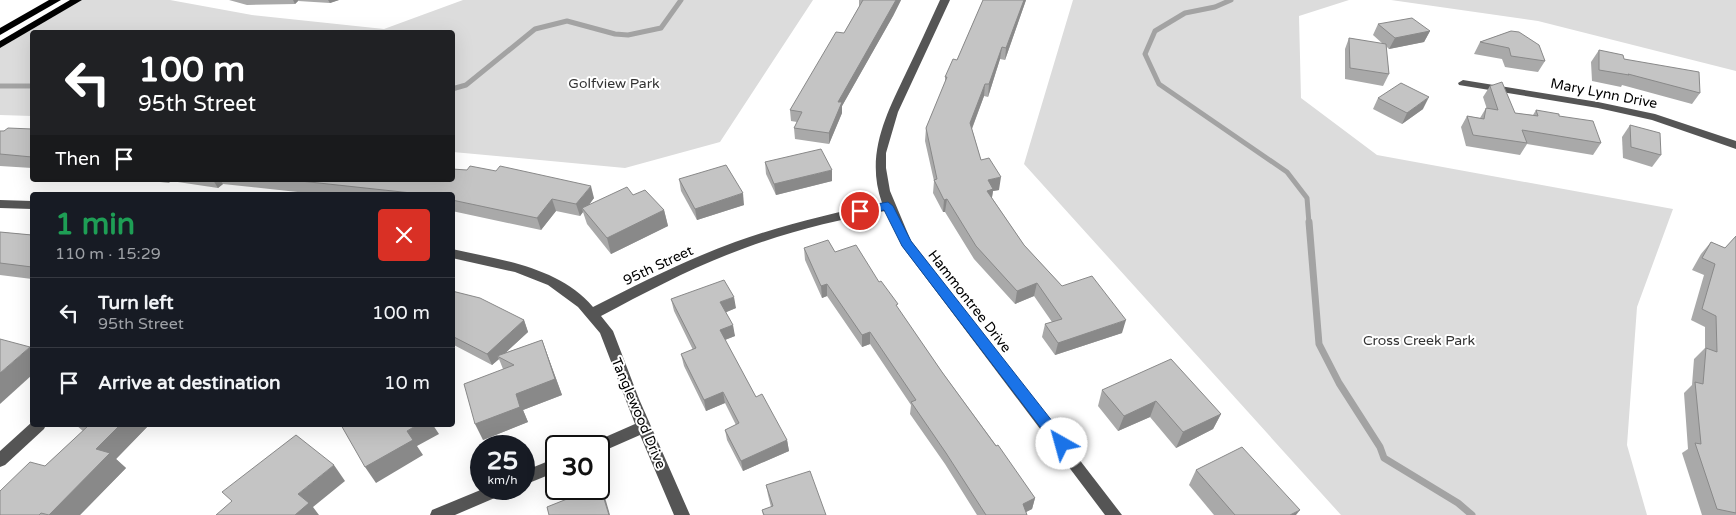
<!DOCTYPE html>
<meta charset="utf-8">
<style>
body{margin:0;font-family:"Varela Round",sans-serif;background:#20242c;color:#f1f3f6;height:100vh;display:flex;flex-direction:column;font-size:19px;white-space:nowrap}
*{box-sizing:border-box;margin:0}
p{font-size:16px;color:#9ea1a6}
.icon{flex:none;width:28px;height:28px;fill:none;stroke:currentColor;stroke-width:2;stroke-linecap:round;stroke-linejoin:round}
.map{position:relative;flex:1;overflow:hidden}
.panel{position:absolute;left:30px;top:192px;width:425px;height:235px;display:flex;flex-direction:column;background:#171b24;border-radius:5px;box-shadow:0 5px 20px #0002}
.panel>*{flex:none}
.guide{position:absolute;left:30px;top:30px;width:425px;height:152px;border-radius:5px;box-shadow:0 5px 20px #0002;background:#202124;color:#fff;overflow:hidden}
.speed{position:absolute;left:470px;top:435px;display:flex;gap:10px;font-size:25px;font-weight:700;text-align:center}
.speed>*{display:grid;place-content:center;width:65px;height:65px;border-radius:50%;background:#171b24;box-shadow:0 5px 20px #0002;line-height:1}
.speed small{font-size:12px;font-weight:400}
.speed .limit{border:2px solid #111;border-radius:8px;background:#fff;color:#111}
.pin{position:absolute;display:grid;place-items:center;width:42px;height:42px;color:#fff;margin:-21px;border:2px solid #fff;border-radius:50%;box-shadow:0 1px 5px #0007}
.me{position:absolute;width:55px;margin:-28px;rotate:322deg;stroke-linejoin:round;filter:drop-shadow(0 0 4px #0008)}
.turn{display:flex;align-items:center;gap:18px;height:105px;padding:0 25px;font-size:22px}
.turn .icon{width:65px;height:65px;stroke-width:2.5}
.turn b{display:block;font-size:35px;line-height:42px}
.then{display:flex;align-items:center;height:48px;padding:0 25px;background:#0003;gap:10px;font-size:19px}
.round{display:grid;place-items:center;flex:none;width:52px;height:52px;border-radius:5px;background:#20242c}
.overview{display:flex;align-items:center;justify-content:space-between;height:85px;padding:0 25px}
h1{font-size:30px;font-weight:700;line-height:38px;color:#1e9e55}
ul{padding:0;list-style:none}
li{display:flex;align-items:center;gap:15px;height:70px;padding:0 25px;border-top:1px solid #363941}
li div{flex:1}
li b{display:block;font-size:19px}
li em{font-style:normal}
.map>svg:first-child{display:block}
.green{fill:#dcdcdc}
.lines{fill:none;stroke-linecap:round;stroke-linejoin:round}
.stream-far1{stroke:#a3a3a3;stroke-width:5}
.stream{stroke:#a3a3a3;stroke-width:7}
.minor{fill:#555;fill-rule:evenodd}
.major{fill:#000;fill-rule:evenodd}
.wall{fill:#a9a9a9}
.shaded-wall{fill:#898989}
.building{fill:#c4c4c4;stroke:#898989}
.route{fill:#1a73e8;stroke:#114b97}
.labels{text-anchor:middle;stroke-width:4;stroke-linejoin:round;paint-order:stroke}
.park-label{font-size:14px;fill:#333;stroke:#fff}
.street-label{font-size:14px;fill:#000;stroke:#fff}
</style>
<div class="map">
<svg width="1736" height="515" viewBox="0 0 1736 515">
<rect width="100%" height="100%" fill="#fff"/>
<!-- green -->
<g class="green">
<path d="M77,0H170L252,15L384,29L463,0H813L720,142L625,168L453,152L452,32H32V116L0,115V45Z"/>
<path d="M1073,0H1349L1299,16L1301,98L1377,155L1673,209L1637,307L1627,445L1647,515H1341L1024,164Z"/>
<path d="M1391,0H1736V71L1538,21Z"/>
</g>
<g class="lines">
<!-- stream-far1 -->
<g class="stream-far1">
<path d="M1231,0L1215,7L1185,13L1155,31L1145,54L1159,84L1287,172L1307,198L1309,223"/>
<path d="M0,86H32"/>
<path d="M452,89L466,85L535,29L567,21L615,34L628,35L661,28L681,0"/>
</g>
<!-- stream -->
<path class="stream" d="M1309,222L1319,344L1339,383L1380,447L1384,458L1458,503L1472,515"/>
<!-- minor -->
<g class="minor">
<path d="M940,0H950L898,112L886,153V168L890,191L911,241L1122,515H1105L902,246L885,211C837,220 791,231 745,248C695,266 648,291 601,316L613,331L639,399L690,515H674L640,435L599,453V446H592L594,442L635,424L600,333L578,307L548,285L515,272L452,258V249C501,260 559,267 593,307C640,283 686,260 735,242C783,225 832,213 882,203C865,155 886,115 906,73C918,48 929,24 940,0Z"/>
<path d="M1463,80L1598,102L1655,114L1736,141V149L1652,120L1598,108L1459,85L1458,83Z"/>
<path d="M0,200L32,201V209L0,208Z"/>
<path d="M32,422V425H46L44,429L5,465L0,467V451Z"/>
<path d="M556,458V472L524,485V471Z"/>
<path d="M483,489H507L504,494L455,515H430L432,510Z"/>
</g>
<!-- major -->
<g class="major">
<path d="M49,0H61L0,35V28Z"/>
<path d="M70,0H82L0,48V41Z"/>
</g>
</g>
<!-- wall -->
<g class="wall">
<path d="M229,0H339L330,3L298,1L295,4L247,5Z"/>
<path d="M859,0H901L893,16L842,106V113L829,144L795,139L794,128L797,122L791,121L790,110L844,33L859,7Z"/>
<path d="M983,0H1026L1005,60L1000,59L988,97L984,96L972,129L981,160L999,190L993,191L992,198L1024,245L1062,286L1122,333L1055,355L1042,337L1045,324L1052,322L1034,296L1015,304L974,259L945,212H943L933,193L934,181L925,141L926,128L945,83V77L957,60Z"/>
<path d="M1378,24L1430,31L1424,42L1389,49L1386,46L1389,74L1383,86L1345,79V49L1349,38L1383,44L1373,35Z"/>
<path d="M1511,31L1545,61L1538,72L1505,67L1502,59L1474,54L1480,42Z"/>
<path d="M1599,50L1624,59L1700,93L1692,104L1622,85L1621,87L1592,81L1591,62Z"/>
<path d="M1490,86L1515,113L1533,115L1536,110L1559,116L1601,143L1593,155L1527,144L1520,155L1466,146L1461,127L1467,116L1480,118L1486,108L1487,109L1483,97Z"/>
<path d="M1378,98L1423,109L1402,124L1373,109Z"/>
<path d="M1630,125L1661,155L1652,167L1623,158L1622,137Z"/>
<path d="M32,129V168L0,166V131Z"/>
<path d="M765,162L832,181L776,195L766,174Z"/>
<path d="M679,179L744,205L697,220L681,191Z"/>
<path d="M142,180H452L594,198L589,205L633,195L664,210L668,226L611,254L587,224L583,212L580,216L556,211L541,230L452,211V195H325L223,184L218,188L171,181L169,183Z"/>
<path d="M0,232L32,235V279L0,275Z"/>
<path d="M1736,236V515H1702L1682,453L1688,449L1684,393L1692,385L1694,359L1705,348V327L1691,320L1704,275L1692,270L1701,254L1711,242L1725,248Z"/>
<path d="M804,248L835,252L879,282L942,372L1035,498L1032,509L1026,512L1027,515H977L945,464L910,414L911,405L870,344L862,347L827,296L822,298L805,260Z"/>
<path d="M452,291L524,320L528,332L505,353L542,340L562,395L523,410L528,422L483,440L503,369L499,359L492,365L452,344Z"/>
<path d="M671,299L736,308L726,312L735,336L725,340L756,397L787,440L789,451L743,471L727,440L725,430L736,425L725,403L706,411L684,366L681,354L693,350L674,311Z"/>
<path d="M1102,390L1221,414L1213,429L1176,448L1150,417L1118,431L1098,406Z"/>
<path d="M76,425H149L116,459L126,468L80,515H0L45,466L83,431Z"/>
<path d="M1196,470L1296,515H1214L1189,485Z"/>
<path d="M766,485L826,515H763L762,510L771,507L768,495Z"/>
</g>
<!-- shaded-wall -->
<g class="shaded-wall">
<path d="M293,0H298V1L295,4Z"/>
<path d="M328,0H339L330,3Z"/>
<path d="M896,0H901L893,16L842,106V113L829,144V133L838,102Z"/>
<path d="M1024,0H1026L1005,60L1006,48Z"/>
<path d="M1430,31L1424,42L1389,49L1395,38Z"/>
<path d="M1002,47L1000,59L988,97L989,84Z"/>
<path d="M985,84L984,96L969,136L970,123Z"/>
<path d="M1429,97L1423,109L1402,124L1407,113Z"/>
<path d="M832,170V181L776,195L774,184Z"/>
<path d="M1001,177L999,190L993,191L991,202L985,203L988,180Z"/>
<path d="M213,180H220L223,184L218,188Z"/>
<path d="M591,186L594,198L584,211L582,208L583,212L580,216L576,204Z"/>
<path d="M743,193L744,205L697,220L695,209Z"/>
<path d="M552,199L556,211L541,230L537,218Z"/>
<path d="M947,199L945,212H943L944,200Z"/>
<path d="M664,210L668,226L611,254L607,238Z"/>
<path d="M1037,283L1034,296L1015,304L1017,291Z"/>
<path d="M827,284V296L822,298L821,286Z"/>
<path d="M734,297L736,308L722,314L720,302Z"/>
<path d="M524,320L528,332L500,358L497,356L499,359L492,365L487,354Z"/>
<path d="M1126,320L1122,333L1055,355L1058,343Z"/>
<path d="M733,325L735,336L722,341L720,330Z"/>
<path d="M870,332V344L862,347V335Z"/>
<path d="M542,340L562,395L523,410L528,422L483,440L475,424L516,394Z"/>
<path d="M30,347L32,350V375L0,404V373Z"/>
<path d="M723,392L725,403L706,411L704,400Z"/>
<path d="M1156,401L1150,417L1118,431L1124,416Z"/>
<path d="M1221,414L1213,429L1176,448L1183,432Z"/>
<path d="M120,425H149L116,459L126,468L80,515H49L96,449Z"/>
<path d="M417,425H433L439,434L417,446L423,455L376,483L365,467L407,431Z"/>
<path d="M787,440L789,451L743,471L741,461Z"/>
<path d="M334,465L345,481L313,507L319,515H295L298,494Z"/>
<path d="M600,486L606,501L610,515H609Z"/>
<path d="M1035,498L1032,509L1020,515L1023,504Z"/>
<path d="M1300,510L1296,515H1290Z"/>
</g>
<!-- building -->
<g class="building">
<path d="M863,0H896L838,102H842L829,133L794,128L802,112L790,110L836,32L844,33Z"/>
<path d="M983,0H1024L1006,48L1002,47L989,84H985L970,123L981,160L989,158L1001,177L988,180L993,189L987,191L1024,245L1062,286L1092,276L1126,320L1058,343L1045,324L1062,319L1037,283L1017,291L976,246L947,199L944,200L934,180L937,179L926,128L947,77H945L953,59L957,60Z"/>
<path d="M1412,18L1430,31L1395,38L1378,24Z"/>
<path d="M1511,31L1519,32L1539,45L1545,61L1511,56L1509,48L1480,42Z"/>
<path d="M1349,38L1386,44L1389,74L1350,68Z"/>
<path d="M1599,50L1623,55L1624,59L1699,72L1700,93L1628,74L1629,75L1599,70Z"/>
<path d="M1502,82L1515,113L1538,116L1536,110L1559,114V116L1593,121L1601,143L1522,130L1527,143L1473,135L1467,116L1484,119L1486,108L1498,110L1490,86Z"/>
<path d="M1401,83L1429,97L1407,113L1378,98Z"/>
<path d="M1630,125L1660,133L1661,155L1631,147Z"/>
<path d="M8,128L32,129V157L0,154V131H4Z"/>
<path d="M821,149L832,170L774,184L765,162Z"/>
<path d="M726,165L743,193L695,209L679,179Z"/>
<path d="M470,166L496,171L500,166L591,186L576,204L552,199L537,218L452,200V195H430L291,180H452V169L467,170Z"/>
<path d="M627,187L633,195L645,190L664,210L607,238L582,208Z"/>
<path d="M0,232L32,235V267L0,263Z"/>
<path d="M1736,236V513L1717,509L1695,443L1701,444L1695,382L1703,384L1706,348L1717,352L1716,316L1702,309L1715,264L1702,258L1711,242L1725,248Z"/>
<path d="M828,240L835,252L856,245L879,282L881,281L898,304L896,305L942,372L996,446L998,445L1035,498L1023,504L1027,515H986L946,453L911,402L916,400L870,332L862,335L827,284L821,286L804,248Z"/>
<path d="M724,280L734,297L720,302L733,325L720,330L756,397L762,394L787,440L741,461L725,430L739,423L723,392L704,400L681,354L696,348L671,299Z"/>
<path d="M452,291L480,298L524,320L487,354L452,336Z"/>
<path d="M0,339L30,347L0,373Z"/>
<path d="M542,340L555,379L516,394L520,407L475,424L464,384L514,365L497,356Z"/>
<path d="M1171,359L1221,414L1183,432L1156,401L1124,416L1102,390Z"/>
<path d="M84,425H120L96,449L110,453L49,515L41,513L39,515H0V491L30,462L45,466L88,426Z"/>
<path d="M341,425H417L407,431L413,440L365,467Z"/>
<path d="M296,435L334,465L298,494L309,503L295,515H216L232,501L222,492Z"/>
<path d="M1242,447L1300,510L1290,515H1235L1196,470Z"/>
<path d="M810,471L826,515H764L762,510L773,506L766,485Z"/>
<path d="M599,486H600L609,515H549L547,507L592,489H599Z"/>
</g>
<!-- route -->
<path class="route" d="M888,202L893,206L911,241L1067,440L1069,444L1067,449L1062,450L1057,449L902,246L884,210L860,215L855,211L860,207Z"/>
<g class="labels">
<!-- park labels -->
<g class="park-label">
<text x="614" y="88">Golfview Park</text>
<text x="1419" y="345">Cross Creek Park</text>
</g>
<!-- street labels -->
<g class="street-label">
<text transform="translate(1604 93) rotate(11)" y="5">Mary Lynn Drive</text>
<text transform="translate(658 265) rotate(-25)" y="5">95th Street</text>
<text transform="translate(970 301) rotate(52)" y="5">Hammontree Drive</text>
<text transform="translate(639 413) rotate(67)" y="5">Tanglewood Drive</text>
</g>
</g>
</svg>
<div class="speed"><div>25<small>km/h</small></div><div class="limit">30</div></div>
<div class="pin" style="left:860px;top:211px;background:#d93025"><svg class="icon" aria-label="arrive" viewBox="0 0 24 24"><path d="M6 21V4h12l-3 4 3 4H6"/></svg></div>
<svg class="me" style="left:1062px;top:444px" viewBox="-20 -20 40 40"><circle r="19" fill="#fff"/><path d="M0-13L10 11 0 6-10 11z" fill="#1a73e8"/></svg>
<div class="guide">
<div class="turn"><svg class="icon" aria-label="left" viewBox="0 0 24 24"><path d="M17 20v-9H6M10 6l-5 5 5 5"/></svg><div><b>100 m</b>95th Street</div></div>
<div class="then">Then<svg class="icon" aria-label="arrive" viewBox="0 0 24 24"><path d="M6 21V4h12l-3 4 3 4H6"/></svg></div>
</div>
<section class="panel">
<div class="overview"><div><h1>1 min</h1><p>110 m · 15:29</p></div><a class="round" style="background:#d93025;color:#fff"><svg class="icon" aria-label="close" viewBox="0 0 24 24"><path d="M6 6l12 12M18 6L6 18"/></svg></a></div>
<ul>
<li><svg class="icon" aria-label="left" viewBox="0 0 24 24"><path d="M17 20v-9H6M10 6l-5 5 5 5"/></svg><div><b>Turn left</b><p>95th Street</p></div><em>100 m</em></li>
<li><svg class="icon" aria-label="arrive" viewBox="0 0 24 24"><path d="M6 21V4h12l-3 4 3 4H6"/></svg><div><b>Arrive at destination</b></div><em>10 m</em></li>
</ul>
</section>
</div>
